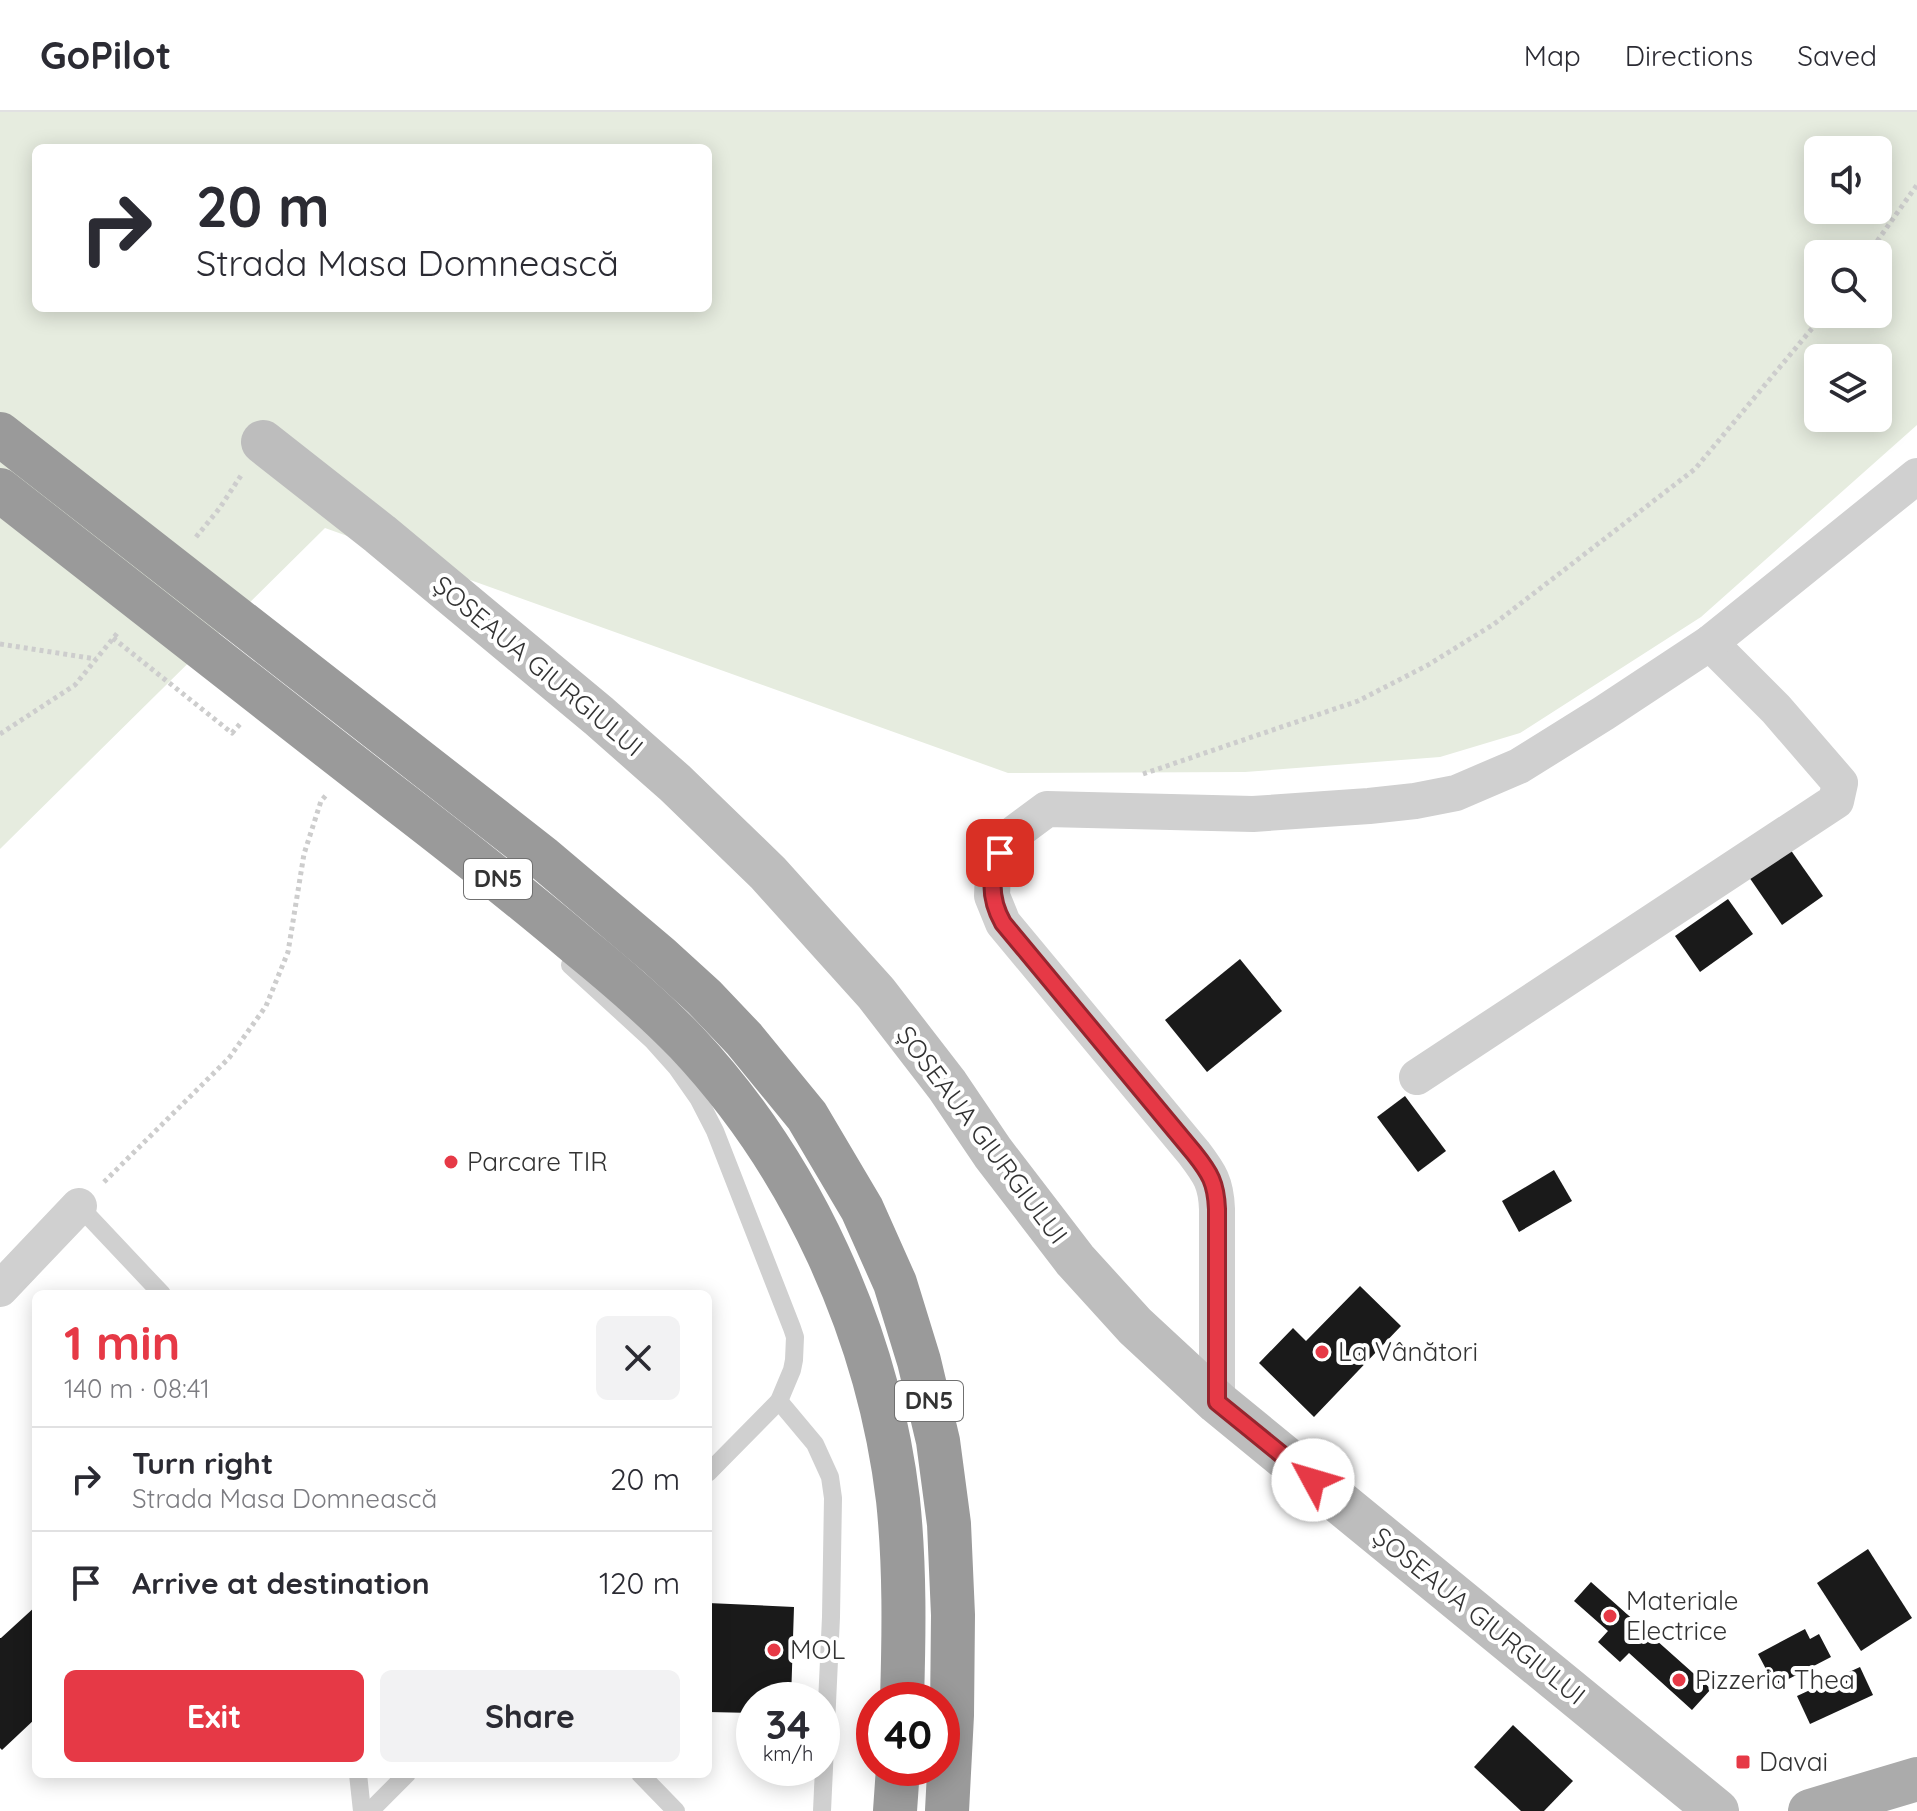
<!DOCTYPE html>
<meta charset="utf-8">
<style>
body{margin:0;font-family:Quicksand,sans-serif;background:#f2f2f3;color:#2b2b33;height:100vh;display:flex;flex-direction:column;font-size:30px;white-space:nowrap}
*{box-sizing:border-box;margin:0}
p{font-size:26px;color:#7c7c81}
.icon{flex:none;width:44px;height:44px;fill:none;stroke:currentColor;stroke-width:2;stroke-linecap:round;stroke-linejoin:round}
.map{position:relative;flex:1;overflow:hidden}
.details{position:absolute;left:32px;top:1178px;width:680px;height:488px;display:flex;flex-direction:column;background:#fff;border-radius:12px;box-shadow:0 4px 20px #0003}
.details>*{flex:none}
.hud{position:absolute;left:32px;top:32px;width:680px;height:168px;border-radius:12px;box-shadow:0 4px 20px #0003;background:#fff;color:#2b2b33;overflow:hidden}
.tools{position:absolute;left:1804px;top:24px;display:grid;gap:16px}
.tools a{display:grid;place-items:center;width:88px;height:88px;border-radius:12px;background:#fff;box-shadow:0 4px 20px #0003;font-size:40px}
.speed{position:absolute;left:736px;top:1570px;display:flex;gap:16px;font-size:40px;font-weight:700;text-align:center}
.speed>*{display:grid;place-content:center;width:104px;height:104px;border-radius:50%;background:#fff;box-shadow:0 4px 20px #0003;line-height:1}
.speed small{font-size:20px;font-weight:400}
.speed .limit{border:12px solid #d22;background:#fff;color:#111}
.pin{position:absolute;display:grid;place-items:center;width:68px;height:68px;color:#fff;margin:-34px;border-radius:16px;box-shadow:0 4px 12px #0006}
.me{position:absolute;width:88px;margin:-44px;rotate:309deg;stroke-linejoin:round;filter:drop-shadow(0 0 6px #0008)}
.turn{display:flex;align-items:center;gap:28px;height:168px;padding:0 32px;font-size:36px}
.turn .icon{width:104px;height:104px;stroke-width:2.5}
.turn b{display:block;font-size:56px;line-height:68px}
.round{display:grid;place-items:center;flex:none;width:84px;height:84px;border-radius:12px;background:#f2f2f3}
.head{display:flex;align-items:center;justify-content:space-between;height:136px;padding:0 32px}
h1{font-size:48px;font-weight:800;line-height:60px;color:#e63946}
.cta{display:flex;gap:16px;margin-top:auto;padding:16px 32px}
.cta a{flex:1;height:92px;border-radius:12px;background:#e63946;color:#fff;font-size:32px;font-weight:800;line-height:92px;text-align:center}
.cta a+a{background:#f2f2f3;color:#2b2b33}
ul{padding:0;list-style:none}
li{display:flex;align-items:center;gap:24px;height:104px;padding:0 32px;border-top:2px solid #e1e1e2}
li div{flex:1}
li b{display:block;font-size:30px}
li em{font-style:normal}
header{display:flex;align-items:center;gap:48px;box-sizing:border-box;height:112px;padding:0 40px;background:#fff;border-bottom:2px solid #e1e1e2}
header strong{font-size:38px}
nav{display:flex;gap:44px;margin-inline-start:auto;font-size:28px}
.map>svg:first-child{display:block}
.green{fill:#e6ecdf;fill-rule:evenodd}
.building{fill:#1a1a1a}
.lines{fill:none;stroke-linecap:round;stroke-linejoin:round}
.path{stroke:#cdcdcd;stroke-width:5;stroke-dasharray:4 4;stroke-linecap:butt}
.lane{stroke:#d0d0d0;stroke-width:18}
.street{stroke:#d0d0d0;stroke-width:36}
.secondary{stroke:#bdbdbd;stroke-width:44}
.primary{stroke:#ababab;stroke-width:44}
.highway{stroke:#9a9a9a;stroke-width:44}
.route-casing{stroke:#96252e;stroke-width:20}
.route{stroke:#e63946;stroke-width:14}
.poi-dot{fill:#e63946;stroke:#fff;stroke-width:3}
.labels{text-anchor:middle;stroke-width:8;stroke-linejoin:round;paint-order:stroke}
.shield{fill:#fff;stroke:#707070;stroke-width:2}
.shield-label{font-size:24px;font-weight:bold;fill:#333}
.street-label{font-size:26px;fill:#333;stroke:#fff}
.poi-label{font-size:26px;fill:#333;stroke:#fff;text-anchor:start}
</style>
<header>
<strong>GoPilot</strong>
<nav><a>Map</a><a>Directions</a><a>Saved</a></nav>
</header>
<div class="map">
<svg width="1917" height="1699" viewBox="0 0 1917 1699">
<rect width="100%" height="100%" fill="#fff"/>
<!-- green -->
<path class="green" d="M0,0H1917V313L1701,505L1520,621L1440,645L1245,660L1008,661L325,416L0,737ZM36,36H708V196H36ZM1818,38H1878V98H1818ZM1818,142H1878V202H1818ZM1818,246H1878V306H1818Z"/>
<!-- building -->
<g class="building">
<path d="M1790,737L1823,784L1782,813L1749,765Z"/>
<path d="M1728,787L1753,822L1700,860L1675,824Z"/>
<path d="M1240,847L1282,899L1207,960L1165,908Z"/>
<path d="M1405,984L1446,1039L1418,1060L1377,1005Z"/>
<path d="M1554,1058L1572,1089L1519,1120L1502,1089Z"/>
<path d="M1360,1174L1401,1214L1314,1305L1259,1251L1293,1216L1306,1229Z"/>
<path d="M1868,1437L1912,1506L1861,1539L1817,1471Z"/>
<path d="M1591,1470L1711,1577L1692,1598L1629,1541L1620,1550L1598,1530L1608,1519L1574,1489Z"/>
<path d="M708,1491L794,1495L791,1588H754V1601L708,1600Z"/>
<path d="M36,1494V1606L2,1638L0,1636V1526H1Z"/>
<path d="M1805,1517L1810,1527L1819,1522L1831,1545L1775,1574L1758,1542Z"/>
<path d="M1860,1555L1873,1583L1810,1612L1797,1584Z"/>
<path d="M1513,1613L1573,1669L1544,1699H1521L1474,1655Z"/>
</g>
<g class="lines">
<!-- path -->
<g class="path">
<path d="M1868,142L1917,73"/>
<path d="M196,425L219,397L242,362"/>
<path d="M113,526L232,621L240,612"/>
<path d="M0,532L96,547"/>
<path d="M0,622L75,573L119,519"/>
<path d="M1143,662L1358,589L1428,553L1494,512L1695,357L1824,202"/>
<path d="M104,1070L229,946L266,894L288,840L304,742L321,689L327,682"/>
</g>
<!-- lane -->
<g class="lane">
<path d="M570,853L652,928L677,956L698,986L715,1019L792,1216L795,1225L794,1248L792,1258L779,1289L708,1361"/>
<path d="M79,1094L162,1182"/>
<path d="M779,1289L815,1332L830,1365L833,1386L831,1505L822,1699"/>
<path d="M358,1662L362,1699"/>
<path d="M640,1662L676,1699"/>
<path d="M370,1699L407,1662"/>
</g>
<!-- street -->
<g class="street">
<path d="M1417,965L1836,689L1840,671L1776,597L1710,531"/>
<path d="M0,1177L79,1094"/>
<path d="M1217,1290V1097C1216,1071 1210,1062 1194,1041L1003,811L992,784L993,760L996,749L1004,733L1016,720L1047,697L1253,702L1369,694L1415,689L1456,681L1519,654L1604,601L1710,531L1917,364"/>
</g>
<!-- secondary -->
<path class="secondary" d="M263,330L380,422L599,604L675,671L768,761L876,881L947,973L993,1041L1075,1148L1135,1214L1217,1290L1717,1699"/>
<!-- primary -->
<path class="primary" d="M1810,1699L1917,1667"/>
<!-- highway -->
<g class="highway">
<path d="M0,322L542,745L659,844L704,885L744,927L807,1004L862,1097L895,1171L919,1249L938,1329L949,1412L953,1503L952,1603L947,1699"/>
<path d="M0,378C133,482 265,586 398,689C459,736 520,784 579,834C616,864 653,896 686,930C802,1053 878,1220 898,1388C905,1454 904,1522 902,1588"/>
<path d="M895,1699L898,1656"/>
</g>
</g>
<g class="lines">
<defs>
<path id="route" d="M1000,741C989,765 990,788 1003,811L1194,1041C1210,1061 1216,1071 1217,1097V1290L1313,1368"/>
</defs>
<!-- route casing -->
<use href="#route" class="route-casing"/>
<!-- route -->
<use href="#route" class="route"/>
</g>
<!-- markers -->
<g class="poi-dot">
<circle cx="451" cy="1050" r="8"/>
<circle cx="1322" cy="1240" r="8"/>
<circle cx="1610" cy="1504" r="8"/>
<circle cx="774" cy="1538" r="8"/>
<circle cx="1679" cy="1568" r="8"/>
<rect x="1735" y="1642" width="16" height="16" rx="4"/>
</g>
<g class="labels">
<!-- shield labels -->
<g class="shield">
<rect x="464" y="747" width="68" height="40" rx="6"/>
<rect x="895" y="1269" width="68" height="40" rx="6"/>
</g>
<g class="shield-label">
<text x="498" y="775">DN5</text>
<text x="929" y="1297">DN5</text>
</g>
<!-- street labels -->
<g class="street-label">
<text transform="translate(538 554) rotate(40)" y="9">ȘOSEAUA GIURGIULUI</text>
<text transform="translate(982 1023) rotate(53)" y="9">ȘOSEAUA GIURGIULUI</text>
<text transform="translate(1479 1504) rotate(39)" y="9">ȘOSEAUA GIURGIULUI</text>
</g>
<!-- poi labels -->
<g class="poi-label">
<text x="467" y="1059">Parcare TIR</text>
<text x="1338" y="1249">La Vânători</text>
<text x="1626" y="1498">Materiale<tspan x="1626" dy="30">Electrice</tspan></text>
<text x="790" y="1547">MOL</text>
<text x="1695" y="1577">Pizzeria Thea</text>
<text x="1759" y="1659">Davai</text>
</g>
</g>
</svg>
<div class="tools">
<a><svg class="icon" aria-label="sound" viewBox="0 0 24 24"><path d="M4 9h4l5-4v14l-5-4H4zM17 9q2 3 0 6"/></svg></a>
<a><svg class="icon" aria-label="search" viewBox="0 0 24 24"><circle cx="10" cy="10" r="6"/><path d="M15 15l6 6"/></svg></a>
<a><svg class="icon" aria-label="layers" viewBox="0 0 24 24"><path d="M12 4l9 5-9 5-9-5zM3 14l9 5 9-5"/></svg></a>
</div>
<div class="speed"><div>34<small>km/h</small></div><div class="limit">40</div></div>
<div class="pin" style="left:1000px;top:741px;background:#d93025"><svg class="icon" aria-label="arrive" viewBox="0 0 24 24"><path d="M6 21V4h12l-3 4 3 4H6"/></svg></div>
<svg class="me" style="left:1313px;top:1368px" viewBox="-20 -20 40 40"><circle r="19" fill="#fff"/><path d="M0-13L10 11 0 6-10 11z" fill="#e63946"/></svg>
<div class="hud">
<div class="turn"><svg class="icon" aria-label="right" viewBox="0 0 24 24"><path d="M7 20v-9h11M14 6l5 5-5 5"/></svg><div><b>20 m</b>Strada Masa Domnească</div></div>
</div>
<section class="details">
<div class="head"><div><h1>1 min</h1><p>140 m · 08:41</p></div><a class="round"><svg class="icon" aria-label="close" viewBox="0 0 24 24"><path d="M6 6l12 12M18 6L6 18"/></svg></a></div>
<ul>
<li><svg class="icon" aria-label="right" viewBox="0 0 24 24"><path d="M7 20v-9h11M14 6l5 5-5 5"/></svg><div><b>Turn right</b><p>Strada Masa Domnească</p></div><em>20 m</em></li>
<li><svg class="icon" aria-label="arrive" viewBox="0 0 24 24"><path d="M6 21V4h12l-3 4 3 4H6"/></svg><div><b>Arrive at destination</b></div><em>120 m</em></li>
</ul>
<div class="cta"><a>Exit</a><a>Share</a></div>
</section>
</div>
